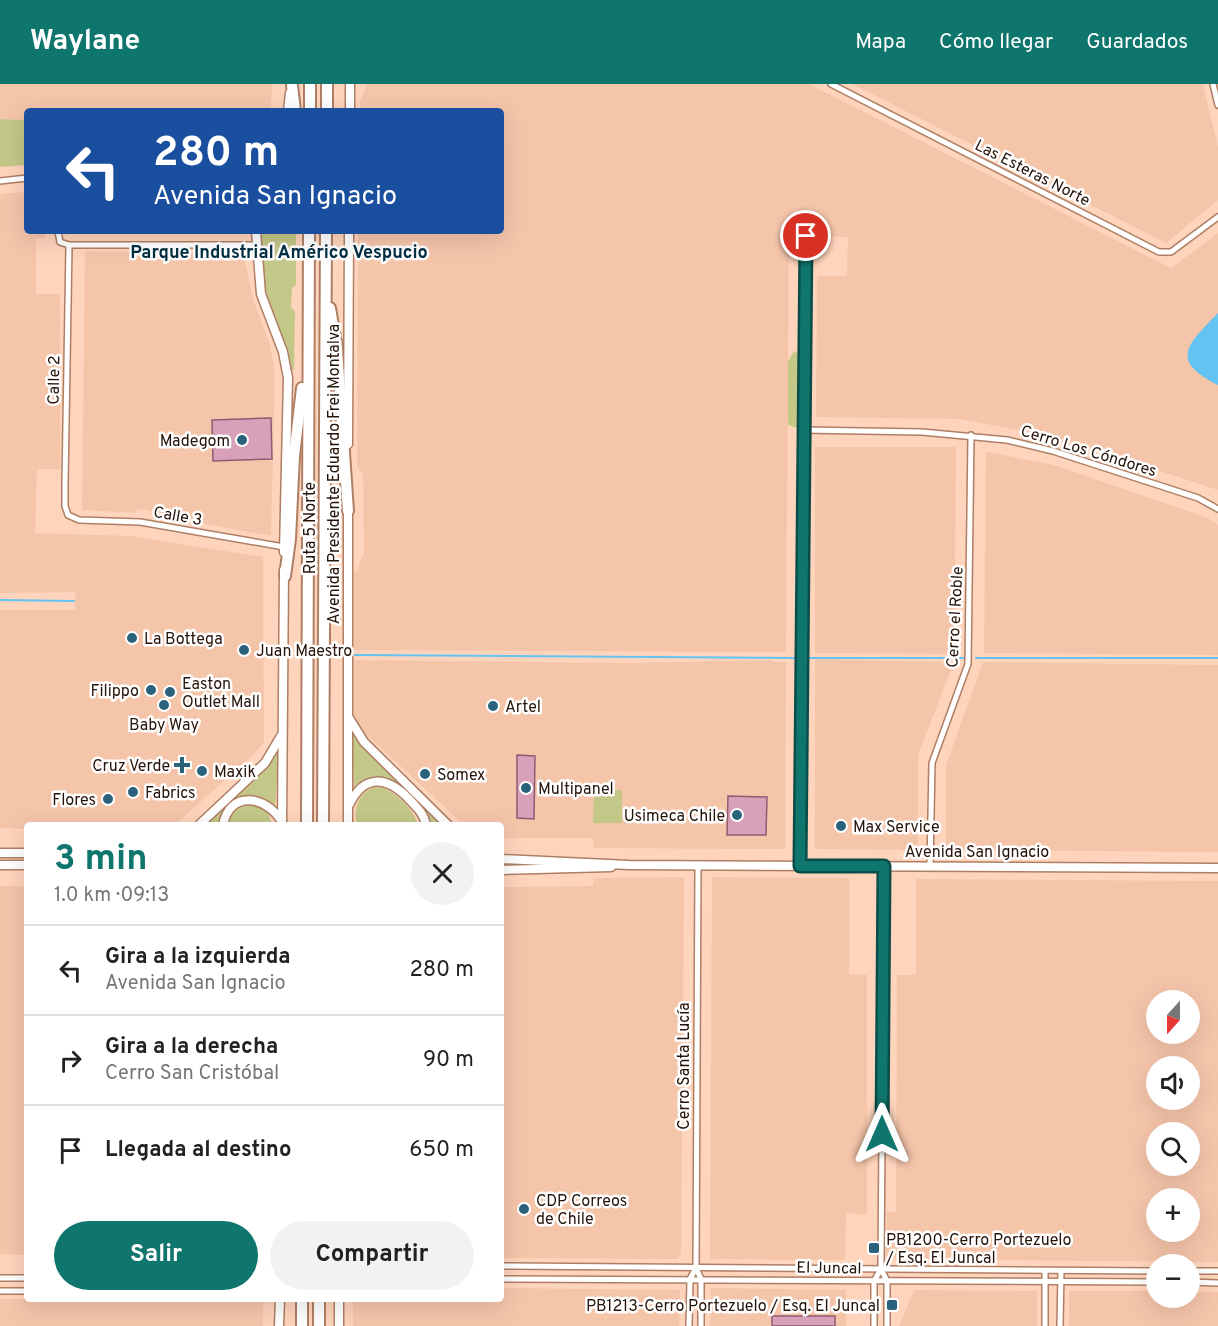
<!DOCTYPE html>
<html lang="es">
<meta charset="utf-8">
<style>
body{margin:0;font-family:Overpass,sans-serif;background:#f2f2f2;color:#222;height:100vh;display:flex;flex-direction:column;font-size:22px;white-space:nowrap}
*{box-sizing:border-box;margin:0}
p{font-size:20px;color:#767676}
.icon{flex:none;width:33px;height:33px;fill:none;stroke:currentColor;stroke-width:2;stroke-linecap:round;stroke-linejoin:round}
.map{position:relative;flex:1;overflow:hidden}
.panel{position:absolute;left:24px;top:738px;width:480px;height:480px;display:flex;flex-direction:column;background:#fff;border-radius:6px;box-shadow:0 6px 24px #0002}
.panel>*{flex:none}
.banner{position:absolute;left:24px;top:24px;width:480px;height:126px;border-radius:6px;box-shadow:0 6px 24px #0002;background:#1a4fa0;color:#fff;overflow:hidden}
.needle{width:39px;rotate:201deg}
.fabs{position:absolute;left:1146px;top:906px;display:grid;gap:12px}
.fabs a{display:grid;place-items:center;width:54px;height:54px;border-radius:50%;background:#fff;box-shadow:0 6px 24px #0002;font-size:30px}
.pin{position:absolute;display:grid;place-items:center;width:51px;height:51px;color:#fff;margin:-26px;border:3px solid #fff;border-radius:50%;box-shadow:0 2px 6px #0007}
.me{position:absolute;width:66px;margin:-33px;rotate:0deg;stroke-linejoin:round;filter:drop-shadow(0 0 4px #0008)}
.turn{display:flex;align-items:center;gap:21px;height:126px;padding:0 30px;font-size:27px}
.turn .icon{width:78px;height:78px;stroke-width:2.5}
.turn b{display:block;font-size:42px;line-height:51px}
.round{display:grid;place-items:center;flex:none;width:63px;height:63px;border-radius:32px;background:#f2f2f2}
.head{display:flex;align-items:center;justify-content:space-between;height:102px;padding:0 30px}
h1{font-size:36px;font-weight:700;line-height:45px;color:#0f766e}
.action{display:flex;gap:12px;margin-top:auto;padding:12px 30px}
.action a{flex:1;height:69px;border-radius:36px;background:#0f766e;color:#fff;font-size:24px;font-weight:700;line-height:69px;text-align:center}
.action a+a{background:#f2f2f2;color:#222}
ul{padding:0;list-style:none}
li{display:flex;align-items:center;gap:18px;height:90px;padding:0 30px;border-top:2px solid #e0e0e0}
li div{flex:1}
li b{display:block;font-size:22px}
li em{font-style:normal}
header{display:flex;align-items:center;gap:36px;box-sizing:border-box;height:84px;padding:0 30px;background:#0f766e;color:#fff}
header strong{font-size:28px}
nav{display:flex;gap:33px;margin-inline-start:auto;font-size:21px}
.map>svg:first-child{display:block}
.built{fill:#f5c5aa;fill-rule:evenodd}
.green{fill:#c3c788}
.water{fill:#63c4f3}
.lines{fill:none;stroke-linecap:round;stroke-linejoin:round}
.stream{stroke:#63c4f3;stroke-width:2}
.building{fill:#d8a1b9;stroke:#8d5b72;stroke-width:1.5}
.street-casing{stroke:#af7f63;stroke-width:8}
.secondary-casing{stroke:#af7f63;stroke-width:11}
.highway-casing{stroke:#af7f63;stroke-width:14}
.street{stroke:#fff;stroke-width:5}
.secondary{stroke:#fff;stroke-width:8}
.highway{stroke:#fff;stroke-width:10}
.route-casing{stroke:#0a4d48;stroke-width:15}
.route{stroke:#0f766e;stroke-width:10}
.poi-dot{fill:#2a627c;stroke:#fff;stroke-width:2}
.labels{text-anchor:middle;stroke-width:5;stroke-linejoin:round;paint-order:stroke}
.street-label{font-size:16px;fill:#261308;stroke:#fff}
.poi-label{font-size:16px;fill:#261308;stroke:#fff;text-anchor:start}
.neighbourhood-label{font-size:18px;font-weight:bold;fill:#002e42;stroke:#fff}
</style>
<header>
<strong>Waylane</strong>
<nav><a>Mapa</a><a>Cómo llegar</a><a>Guardados</a></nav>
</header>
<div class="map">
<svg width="1218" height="1242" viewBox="0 0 1218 1242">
<rect width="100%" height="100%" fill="#ffd4bc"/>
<!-- built -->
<g class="built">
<path d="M0,0H272L271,27H27V36L0,35Z"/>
<path d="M367,0H809L1171,184L1218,149V406L1056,353L959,335L816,333L817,192H847L848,153L789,151L786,568L354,566V489L358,485L364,468L363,391L357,382L358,147H501V27H360V17Z"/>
<path d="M852,0H1203L1218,63V116L1166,159Z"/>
<path d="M27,108V147H45V154L36,155V210H60V385H37L35,449L131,452L263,473L264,658L255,669L175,741H27V745L0,744V526H75V508L0,509V110Z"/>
<path d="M85,167L239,169L244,174L254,218L269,258L275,287L271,452L152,430L151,427L137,425L136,429L82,426Z"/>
<path d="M815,363H956L954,570L815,569Z"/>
<path d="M986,368L1054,381L1208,434L1218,441V571L984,569Z"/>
<path d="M815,575L954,578L918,671V766L815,765Z"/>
<path d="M354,576L635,579L773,576V578H786L785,765L594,764L593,754H501V741H464L359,644L354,630Z"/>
<path d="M983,578L1218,581V768L949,766L946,763V681Z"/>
<path d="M684,793L681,1171L677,1175L501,1174V803L593,802L594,794Z"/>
<path d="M712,793L849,794V890L867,891V1131L846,1129L845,1176L710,1175Z"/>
<path d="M916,795L1218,797V1178L886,1175L887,1128H896L897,891H916ZM1156,916H1190V950H1156ZM1156,982H1190V1016H1156ZM1156,1048H1190V1082H1156ZM1156,1114H1190V1148H1156Z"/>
<path d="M0,802H27V1171L0,1170Z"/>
<path d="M501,1204L680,1206L679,1242H353V1215H501Z"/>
<path d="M711,1204L846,1206V1242H710Z"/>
<path d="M914,1206L1037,1207V1242H899Z"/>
<path d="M1069,1207H1156V1214H1190V1208H1218V1242H1069Z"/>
<path d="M0,1215L263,1216V1242H0Z"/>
</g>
<!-- green -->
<g class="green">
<path d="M0,35L27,36V81L0,83Z"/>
<path d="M261,147H296V201L292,204L291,223L295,228L294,286H291L264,201Z"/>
<path d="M794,267L799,270L797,344L788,341V278Z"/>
<path d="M352,647L362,660L444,741H431C430,729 421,721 412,713C396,696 375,682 354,703Z"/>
<path d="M279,667L275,723L261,713H240L225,726L220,741H204L267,681Z"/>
<path d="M378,703C394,705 414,726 418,741H357C352,724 360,705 378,703Z"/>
<path d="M594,706H622V739H593Z"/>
<path d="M243,720C260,719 269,725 272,741H227L233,728Z"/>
</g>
<!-- water -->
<path class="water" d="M1218,229V301C1169,276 1187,261 1218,229Z"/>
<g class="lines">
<!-- stream -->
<g class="stream">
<path d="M0,516L74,517"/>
<path d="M355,571L796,574"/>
<path d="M807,574H964"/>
<path d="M976,574H1218"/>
</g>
</g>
<!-- building -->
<g class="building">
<path d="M271,334L272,375L213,377L212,336Z"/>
<path d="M517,671L535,672L534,735L517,734Z"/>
<path d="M728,712L767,713L766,751H727Z"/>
<rect x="772" y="1232" width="63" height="10"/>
</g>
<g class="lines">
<defs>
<g id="street">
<path d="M831,0L1159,168H1171L1218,133"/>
<path d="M1213,0L1218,21"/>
<path d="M0,97L27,94"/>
<path d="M58,147L60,158L69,161H256"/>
<path d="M69,161L65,399V422L68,431L79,436L140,438L284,463"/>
<path d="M803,346L922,348L1007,356L1053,367L1198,414L1218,425"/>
<path d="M698,781L696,1184L701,1195V1242"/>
<path d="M800,782L806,152"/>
<path d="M884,782L881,1185L887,1197V1242"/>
<path d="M930,783L932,679L968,580L971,351"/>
<path d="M501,1182L1156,1187"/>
<path d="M1190,1187H1218"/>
<path d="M0,1194H27"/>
<path d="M501,1195L1156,1198"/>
<path d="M1190,1198L1218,1199"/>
<path d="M0,1207H27"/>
<path d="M689,1242L690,1195L696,1184"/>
<path d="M874,1242V1197L881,1185"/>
<path d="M1045,1242V1187"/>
<path d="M1060,1242L1061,1187"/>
</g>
<g id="secondary">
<path d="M288,27L290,9"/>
<path d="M350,27V0"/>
<path d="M256,147L261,210L283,268L288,294L284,468"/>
<path d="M348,360L349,147"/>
<path d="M349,634L364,658L448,741"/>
<path d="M349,721C364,690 386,692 408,714C416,723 424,729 426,741"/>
<path d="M199,741L265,679L281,652"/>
<path d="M223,741C230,705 267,712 282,738"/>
<path d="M282,741L284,486"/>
<path d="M348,741V423"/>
<path d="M0,769H27"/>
<path d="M501,775L629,781L1218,784"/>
<path d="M0,781H27"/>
<path d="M501,786L611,783"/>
<path d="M279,1242L280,1215"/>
<path d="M339,1242V1215"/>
</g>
<g id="highway">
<path d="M292,1L295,27"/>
<path d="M310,27V0"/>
<path d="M327,27V0"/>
<path d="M330,224L337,265L348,427"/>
<path d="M285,492L290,455L294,372L302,304"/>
<path d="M307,741L309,147"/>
<path d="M323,741L326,147"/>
<path d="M302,1242V1215"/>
<path d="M319,1242V1215"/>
</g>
</defs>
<!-- street casing -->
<use href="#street" class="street-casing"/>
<!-- secondary casing -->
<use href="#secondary" class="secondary-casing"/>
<!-- highway casing -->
<use href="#highway" class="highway-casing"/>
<!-- street -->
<use href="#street" class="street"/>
<!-- secondary -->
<use href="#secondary" class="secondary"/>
<!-- highway -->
<use href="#highway" class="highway"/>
</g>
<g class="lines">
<defs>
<path id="route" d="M806,152L800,782H884L882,1050"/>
</defs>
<!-- route casing -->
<use href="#route" class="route-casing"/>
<!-- route -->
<use href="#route" class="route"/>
</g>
<!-- markers -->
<g class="poi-dot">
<circle cx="242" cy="356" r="6"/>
<circle cx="132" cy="554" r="6"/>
<circle cx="244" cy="566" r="6"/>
<circle cx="151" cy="606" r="6"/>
<circle cx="170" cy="608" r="6"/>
<circle cx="164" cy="621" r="6"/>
<circle cx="493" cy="622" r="6"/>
<path d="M179 672h6v6h6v6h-6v6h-6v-6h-6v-6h6z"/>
<circle cx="202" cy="687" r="6"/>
<circle cx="425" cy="690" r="6"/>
<circle cx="526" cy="704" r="6"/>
<circle cx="133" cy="708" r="6"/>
<circle cx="108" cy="715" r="6"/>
<circle cx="737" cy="731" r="6"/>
<circle cx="841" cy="742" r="6"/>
<circle cx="524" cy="1125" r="6"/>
<rect x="868" y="1158" width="12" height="12" rx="3"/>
<rect x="886" y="1215" width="12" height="12" rx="3"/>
</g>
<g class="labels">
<!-- street labels -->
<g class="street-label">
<text transform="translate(1033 88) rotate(27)" y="6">Las Esteras Norte</text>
<text transform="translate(53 296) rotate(-89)" y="6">Calle 2</text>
<text transform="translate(1089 366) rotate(17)" y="6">Cerro Los Cóndores</text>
<text transform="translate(333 390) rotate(-90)" y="6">Avenida Presidente Eduardo Frei Montalva</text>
<text transform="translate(178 431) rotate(10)" y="6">Calle 3</text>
<text transform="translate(309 444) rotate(-90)" y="6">Ruta 5 Norte</text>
<text transform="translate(954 533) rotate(-87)" y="6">Cerro el Roble</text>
<text x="977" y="773">Avenida San Ignacio</text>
<text transform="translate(683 982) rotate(-90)" y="6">Cerro Santa Lucía</text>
<text transform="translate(829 1183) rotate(1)" y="6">El Juncal</text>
</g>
<!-- poi labels -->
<g class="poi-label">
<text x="230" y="362" text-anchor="end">Madegom</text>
<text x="144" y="560">La Bottega</text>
<text x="256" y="572">Juan Maestro</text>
<text x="182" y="605">Easton<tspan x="182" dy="18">Outlet Mall</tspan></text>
<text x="139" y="612" text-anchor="end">Filippo</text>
<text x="505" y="628">Artel</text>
<text x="164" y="646" text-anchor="middle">Baby Way</text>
<text x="170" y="687" text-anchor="end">Cruz Verde</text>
<text x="214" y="693">Maxik</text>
<text x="437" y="696">Somex</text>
<text x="538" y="710">Multipanel</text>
<text x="145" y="714">Fabrics</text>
<text x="96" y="721" text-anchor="end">Flores</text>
<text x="725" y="737" text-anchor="end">Usimeca Chile</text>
<text x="853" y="748">Max Service</text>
<text x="536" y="1122">CDP Correos<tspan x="536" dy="18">de Chile</tspan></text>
<text x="886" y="1161">PB1200-Cerro Portezuelo<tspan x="886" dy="18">/ Esq. El Juncal</tspan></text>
<text x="880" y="1227" text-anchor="end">PB1213-Cerro Portezuelo / Esq. El Juncal</text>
</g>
<!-- neighbourhood labels -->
<g class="neighbourhood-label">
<text x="279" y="174">Parque Industrial Américo Vespucio</text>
</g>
</g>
</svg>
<div class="fabs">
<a><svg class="needle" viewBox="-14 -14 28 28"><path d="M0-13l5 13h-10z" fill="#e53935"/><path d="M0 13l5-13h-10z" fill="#767676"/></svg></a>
<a><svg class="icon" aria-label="sound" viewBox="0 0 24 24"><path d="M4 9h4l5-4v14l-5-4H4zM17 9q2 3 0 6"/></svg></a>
<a><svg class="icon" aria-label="search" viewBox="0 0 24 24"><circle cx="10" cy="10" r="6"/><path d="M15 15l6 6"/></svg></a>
<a>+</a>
<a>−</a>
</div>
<div class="pin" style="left:806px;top:152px;background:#d93025"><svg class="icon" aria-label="arrive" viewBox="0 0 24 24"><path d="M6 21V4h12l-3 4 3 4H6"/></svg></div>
<svg class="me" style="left:882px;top:1050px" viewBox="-20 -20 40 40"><path d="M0-17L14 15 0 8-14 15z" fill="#0f766e" stroke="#fff" stroke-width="4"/></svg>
<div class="banner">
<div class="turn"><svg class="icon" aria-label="left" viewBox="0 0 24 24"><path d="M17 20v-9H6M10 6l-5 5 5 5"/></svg><div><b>280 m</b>Avenida San Ignacio</div></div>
</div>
<section class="panel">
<div class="head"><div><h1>3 min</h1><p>1.0 km · 09:13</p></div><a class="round"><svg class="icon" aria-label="close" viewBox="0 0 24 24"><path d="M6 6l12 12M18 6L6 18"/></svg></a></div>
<ul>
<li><svg class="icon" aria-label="left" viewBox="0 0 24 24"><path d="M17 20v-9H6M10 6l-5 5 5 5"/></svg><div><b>Gira a la izquierda</b><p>Avenida San Ignacio</p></div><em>280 m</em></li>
<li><svg class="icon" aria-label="right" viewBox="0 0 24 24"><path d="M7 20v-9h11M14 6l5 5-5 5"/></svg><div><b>Gira a la derecha</b><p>Cerro San Cristóbal</p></div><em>90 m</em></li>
<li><svg class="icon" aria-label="arrive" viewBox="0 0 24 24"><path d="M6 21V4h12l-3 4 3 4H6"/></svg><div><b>Llegada al destino</b></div><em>650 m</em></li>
</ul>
<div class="action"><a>Salir</a><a>Compartir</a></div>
</section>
</div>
